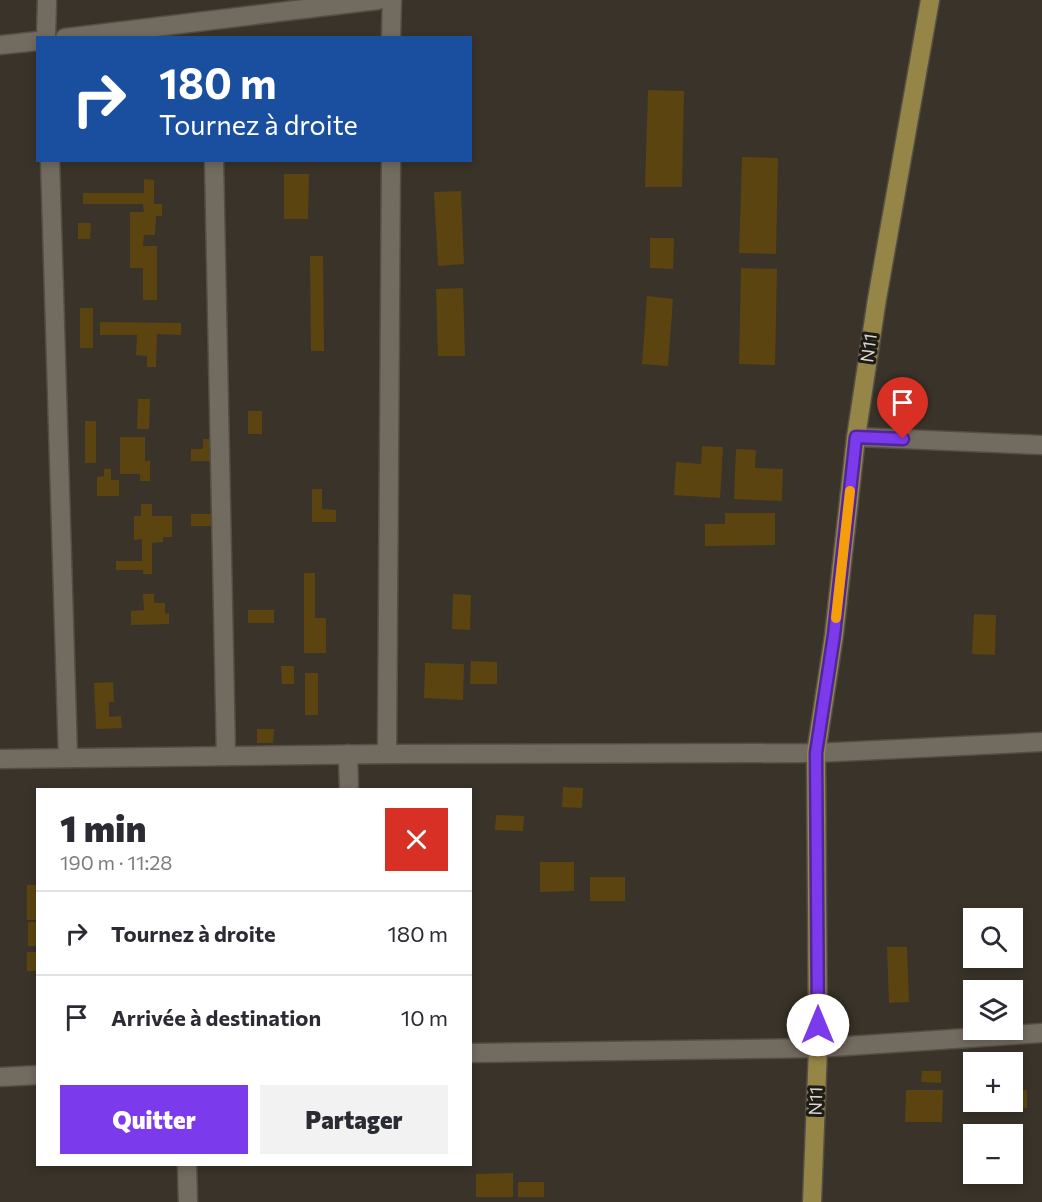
<!DOCTYPE html>
<html lang="fr">
<meta charset="utf-8">
<style>
body{margin:0;font-family:Commissioner,sans-serif;background:#f2f2f3;color:#2b2b33;height:100vh;display:flex;flex-direction:column;font-size:22px;white-space:nowrap}
*{box-sizing:border-box;margin:0}
p{font-size:20px;color:#7c7c81}
.icon{flex:none;width:33px;height:33px;fill:none;stroke:currentColor;stroke-width:2;stroke-linecap:round;stroke-linejoin:round}
.map{position:relative;flex:1;overflow:hidden}
.side{position:absolute;left:36px;top:788px;width:436px;height:378px;display:flex;flex-direction:column;background:#fff;border-radius:0px;box-shadow:0 3px 9px #0003}
.side>*{flex:none}
.top-card{position:absolute;left:36px;top:36px;width:436px;height:126px;border-radius:0px;box-shadow:0 3px 9px #0003;background:#1a4fa0;color:#fff;overflow:hidden}
.fabs{position:absolute;left:963px;top:908px;display:grid;gap:12px}
.fabs a{display:grid;place-items:center;width:60px;height:60px;border-radius:0px;background:#fff;box-shadow:0 3px 9px #0003;font-size:30px}
.pin{position:absolute;display:grid;place-items:center;width:51px;height:51px;color:#fff;margin:-62px -26px;border-radius:50% 50% 50% 0;rotate:-45deg;box-shadow:0 0 6px #0007}
.pin .icon{rotate:45deg}
.me{position:absolute;width:66px;margin:-33px;rotate:0deg;stroke-linejoin:round;filter:drop-shadow(0 0 4px #0008)}
.turn{display:flex;align-items:center;gap:21px;height:126px;padding:0 24px;font-size:27px}
.turn .icon{width:78px;height:78px;stroke-width:2.5}
.turn b{display:block;font-size:42px;line-height:51px}
.round{display:grid;place-items:center;flex:none;width:63px;height:63px;border-radius:0px;background:#f2f2f3}
.summary{display:flex;align-items:center;justify-content:space-between;height:102px;padding:0 24px}
h1{font-size:36px;font-weight:800;line-height:45px}
.action{display:flex;gap:12px;margin-top:auto;padding:12px 24px}
.action a{flex:1;height:69px;border-radius:0px;background:#7c3aed;color:#fff;font-size:24px;font-weight:800;line-height:69px;text-align:center}
.action a+a{background:#f2f2f3;color:#2b2b33}
ul{padding:0;list-style:none}
li{display:flex;align-items:center;gap:18px;height:84px;padding:0 24px;border-top:2px solid #e1e1e2}
li div{flex:1}
li b{display:block;font-size:22px}
li em{font-style:normal}
.map>svg:first-child{display:block}
.building{fill:#5b4410}
.lines{fill:none;stroke-linecap:round;stroke-linejoin:round}
.minor-casing{stroke:#544f46;stroke-width:21}
.major-casing{stroke:#544f46;stroke-width:21}
.minor{stroke:#726b60;stroke-width:18}
.major{stroke:#958546;stroke-width:18}
.route-casing{stroke:#51269a;stroke-width:15}
.route{stroke:#7c3aed;stroke-width:10}
.slow{stroke:#f59e0b;stroke-width:10}
.labels{text-anchor:middle;stroke-width:6;stroke-linejoin:round;paint-order:stroke}
.street-label{font-size:18px;fill:#d9d5cf;stroke:#1e1b16}
</style>
<div class="map">
<svg width="1042" height="1202" viewBox="0 0 1042 1202">
<rect width="100%" height="100%" fill="#393329"/>
<!-- building -->
<g class="building">
<path d="M648,90L684,91L682,187H645Z"/>
<path d="M742,157L778,158L776,254L739,253Z"/>
<path d="M284,174H309L308,219H284Z"/>
<path d="M144,179L154,180V204H162V216H156L155,235H144L143,246H157V300H143V268H130V212H144L143,204H83V193H144Z"/>
<path d="M461,191L464,264L438,266L434,192Z"/>
<path d="M78,223H91L90,239H78Z"/>
<path d="M650,238H674L673,269L650,268Z"/>
<path d="M310,256H323L324,351H311Z"/>
<path d="M741,268L777,269L775,365L739,364Z"/>
<path d="M463,288L465,356H438L436,289Z"/>
<path d="M647,296L673,299L668,366L642,364Z"/>
<rect x="80" y="308" width="13" height="40"/>
<path d="M100,322L181,323V335L157,334L156,367H147V356L136,355L137,335H100Z"/>
<path d="M138,399H150L149,429H137Z"/>
<rect x="248" y="411" width="14" height="23"/>
<rect x="85" y="421" width="11" height="42"/>
<path d="M120,437H145V461H150V481H140V474H120Z"/>
<path d="M203,439H213V461H191V449H203Z"/>
<path d="M702,446L723,447L720,498L674,495L676,462L701,464Z"/>
<path d="M736,449L756,450L755,468L783,469L782,501L734,499Z"/>
<path d="M104,469H111V480H119V496H97V477L104,476Z"/>
<path d="M312,489H322V509L336,510V522H312Z"/>
<path d="M141,504H152V516H172V537H163V542L152,543V574H143V570H116V561H142V539L134,540V516H141Z"/>
<path d="M725,513H775V545L705,546V524H725Z"/>
<rect x="191" y="514" width="24" height="12"/>
<path d="M304,573H315V618H326V653H304Z"/>
<path d="M143,594H154V603H165V614L169,613V624L131,625V611L144,610Z"/>
<path d="M453,594L471,595L470,630L452,629Z"/>
<rect x="248" y="610" width="26" height="13"/>
<path d="M974,614L996,615L995,655L972,654Z"/>
<path d="M471,661L497,662V684H470Z"/>
<path d="M425,663L464,664L463,700L424,698Z"/>
<path d="M281,666H294V684H282Z"/>
<rect x="305" y="673" width="13" height="42"/>
<path d="M113,682L114,702H109V717L121,716L122,728L96,729L94,683Z"/>
<path d="M257,729H274L273,743H257Z"/>
<path d="M563,787L583,788L582,808L562,807Z"/>
<path d="M496,815L524,816L523,831L495,830Z"/>
<path d="M540,862H574V891L540,892Z"/>
<rect x="590" y="877" width="35" height="24"/>
<rect x="27" y="885" width="11" height="35"/>
<rect x="28" y="922" width="10" height="24"/>
<path d="M887,947H907L909,1002L889,1003Z"/>
<path d="M27,952H37L36,971H27Z"/>
<path d="M922,1071H941V1083L921,1082Z"/>
<path d="M906,1090H943L942,1122H905Z"/>
<path d="M1012,1090H1027V1108H997V1101H1012Z"/>
<path d="M513,1173V1197H476V1174Z"/>
<rect x="518" y="1182" width="26" height="15"/>
</g>
<g class="lines">
<defs>
<g id="minor">
<path d="M46,38L47,0"/>
<path d="M65,38L378,0"/>
<path d="M391,38L392,0"/>
<path d="M0,45L38,41"/>
<path d="M50,160L68,758"/>
<path d="M214,160L226,756"/>
<path d="M856,437L1042,445"/>
<path d="M348,754L349,789"/>
<path d="M387,754L391,160"/>
<path d="M0,759L387,754L816,753L1042,742"/>
<path d="M471,1053L818,1048L1042,1033"/>
<path d="M0,1077L38,1075"/>
<path d="M187,1164L188,1202"/>
</g>
<path id="major" d="M812,1202L818,1048L816,753L834,635L856,437L877,299L930,0"/>
</defs>
<!-- minor casing -->
<use href="#minor" class="minor-casing"/>
<!-- major casing -->
<use href="#major" class="major-casing"/>
<!-- minor -->
<use href="#minor" class="minor"/>
<!-- major -->
<use href="#major" class="major"/>
</g>
<g class="lines">
<defs>
<path id="route" d="M818,1025L816,753L834,635L856,437L903,439"/>
</defs>
<!-- route casing -->
<use href="#route" class="route-casing"/>
<!-- route -->
<use href="#route" class="route"/>
<!-- slow -->
<path class="slow" d="M836,618L850,491"/>
</g>
<g class="labels">
<!-- street labels -->
<g class="street-label">
<text transform="translate(869 348) rotate(-82)" y="6">N11</text>
<text transform="translate(816 1101) rotate(-88)" y="6">N11</text>
</g>
</g>
</svg>
<div class="fabs">
<a><svg class="icon" aria-label="search" viewBox="0 0 24 24"><circle cx="10" cy="10" r="6"/><path d="M15 15l6 6"/></svg></a>
<a><svg class="icon" aria-label="layers" viewBox="0 0 24 24"><path d="M12 4l9 5-9 5-9-5zM3 14l9 5 9-5"/></svg></a>
<a>+</a>
<a>−</a>
</div>
<div class="pin" style="left:903px;top:439px;background:#d93025"><svg class="icon" aria-label="arrive" viewBox="0 0 24 24"><path d="M6 21V4h12l-3 4 3 4H6"/></svg></div>
<svg class="me" style="left:818px;top:1025px" viewBox="-20 -20 40 40"><circle r="19" fill="#fff"/><path d="M0-13L10 11 0 6-10 11z" fill="#7c3aed"/></svg>
<div class="top-card">
<div class="turn"><svg class="icon" aria-label="right" viewBox="0 0 24 24"><path d="M7 20v-9h11M14 6l5 5-5 5"/></svg><div><b>180 m</b>Tournez à droite</div></div>
</div>
<section class="side">
<div class="summary"><div><h1>1 min</h1><p>190 m · 11:28</p></div><a class="round" style="background:#d93025;color:#fff"><svg class="icon" aria-label="close" viewBox="0 0 24 24"><path d="M6 6l12 12M18 6L6 18"/></svg></a></div>
<ul>
<li><svg class="icon" aria-label="right" viewBox="0 0 24 24"><path d="M7 20v-9h11M14 6l5 5-5 5"/></svg><div><b>Tournez à droite</b></div><em>180 m</em></li>
<li><svg class="icon" aria-label="arrive" viewBox="0 0 24 24"><path d="M6 21V4h12l-3 4 3 4H6"/></svg><div><b>Arrivée à destination</b></div><em>10 m</em></li>
</ul>
<div class="action"><a>Quitter</a><a>Partager</a></div>
</section>
</div>
